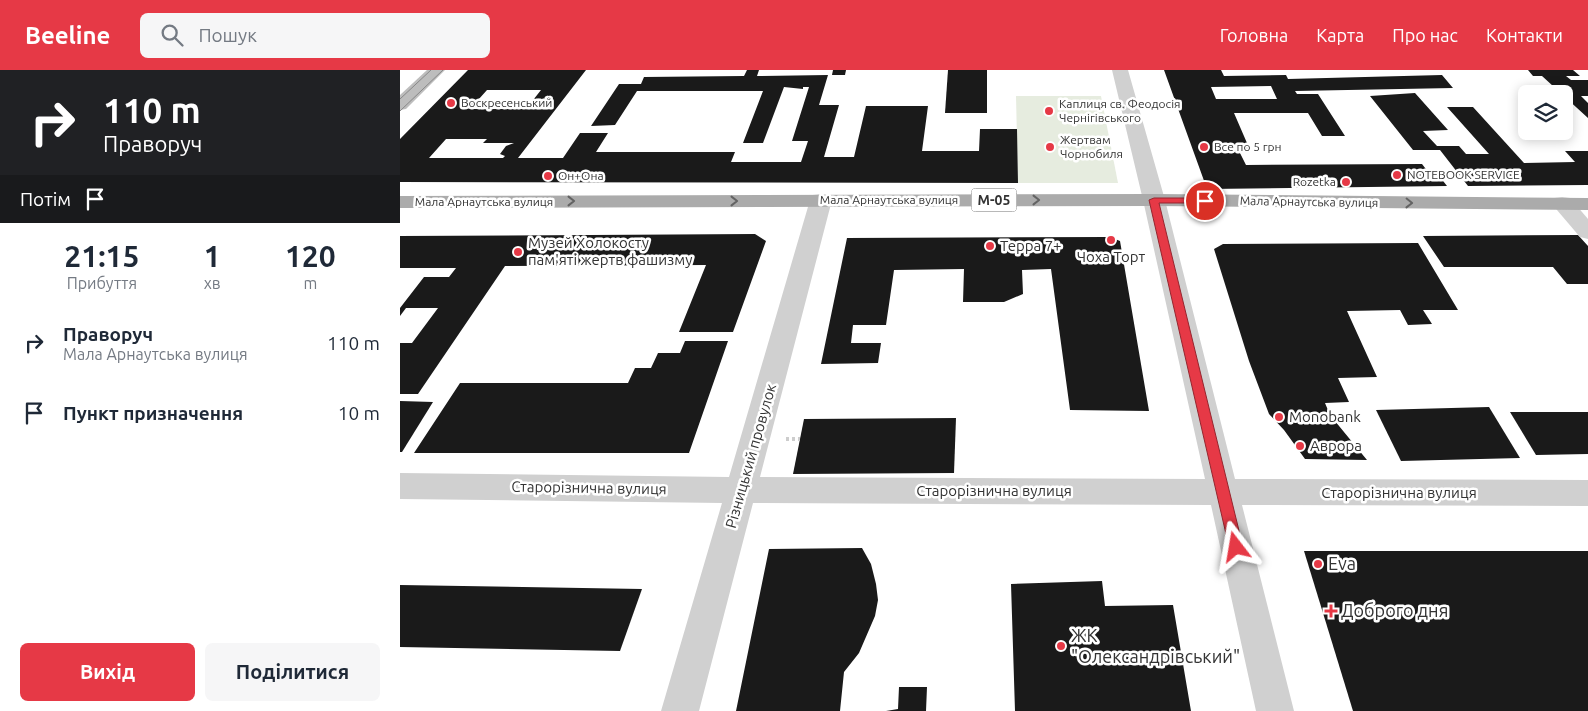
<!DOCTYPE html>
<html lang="uk">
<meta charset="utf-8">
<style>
body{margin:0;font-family:Ubuntu,sans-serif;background:#f6f6f7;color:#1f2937;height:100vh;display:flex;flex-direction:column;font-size:19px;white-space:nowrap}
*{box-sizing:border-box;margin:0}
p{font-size:16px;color:#747a83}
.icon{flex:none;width:28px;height:28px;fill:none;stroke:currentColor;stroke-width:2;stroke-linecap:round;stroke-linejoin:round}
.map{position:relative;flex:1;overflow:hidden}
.sheet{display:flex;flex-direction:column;background:#fff;width:400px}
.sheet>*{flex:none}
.top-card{background:#202124;color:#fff;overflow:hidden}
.buttons{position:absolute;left:1118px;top:15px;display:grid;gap:10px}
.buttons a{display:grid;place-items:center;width:55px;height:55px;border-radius:8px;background:#fff;box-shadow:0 2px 12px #0003;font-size:25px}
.pin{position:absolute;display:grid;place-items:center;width:42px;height:42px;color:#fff;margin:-21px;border:2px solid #fff;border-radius:50%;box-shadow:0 1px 5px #0007}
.me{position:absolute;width:55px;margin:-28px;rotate:346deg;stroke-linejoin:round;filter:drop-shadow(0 0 4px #0008)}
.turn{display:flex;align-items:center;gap:18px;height:105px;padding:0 20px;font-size:22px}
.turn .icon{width:65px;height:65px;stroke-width:2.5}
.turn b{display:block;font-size:35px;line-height:42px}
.then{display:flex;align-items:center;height:48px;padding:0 20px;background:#0003;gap:10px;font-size:19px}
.eta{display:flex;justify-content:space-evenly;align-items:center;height:85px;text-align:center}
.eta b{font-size:30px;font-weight:700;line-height:35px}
.cta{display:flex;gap:10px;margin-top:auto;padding:10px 20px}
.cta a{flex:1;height:58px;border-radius:8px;background:#e63946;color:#fff;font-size:20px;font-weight:700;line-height:58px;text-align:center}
.cta a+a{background:#f6f6f7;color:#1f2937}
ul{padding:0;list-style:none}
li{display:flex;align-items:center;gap:15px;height:70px;padding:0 20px}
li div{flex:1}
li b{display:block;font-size:19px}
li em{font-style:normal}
header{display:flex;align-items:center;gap:30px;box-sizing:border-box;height:70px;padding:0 25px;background:#e63946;color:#fff}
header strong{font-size:24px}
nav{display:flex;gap:28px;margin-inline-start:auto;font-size:18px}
.search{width:350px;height:45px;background:#f6f6f7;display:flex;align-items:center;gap:12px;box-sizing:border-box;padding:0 18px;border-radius:8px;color:#747a83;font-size:19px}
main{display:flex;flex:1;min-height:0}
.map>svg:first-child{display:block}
.green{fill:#e6ecdf}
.building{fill:#1a1a1a;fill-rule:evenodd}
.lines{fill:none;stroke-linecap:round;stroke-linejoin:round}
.path{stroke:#cdcdcd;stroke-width:4;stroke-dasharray:3 3;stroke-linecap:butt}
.street{fill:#d0d0d0;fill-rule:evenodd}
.secondary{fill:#bdbdbd;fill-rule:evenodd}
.primary{fill:#ababab;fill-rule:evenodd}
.tram{stroke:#888;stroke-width:1}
.oneway{stroke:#636363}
.route{fill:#e63946;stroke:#96252e}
.poi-dot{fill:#e63946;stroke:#fff;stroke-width:2}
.labels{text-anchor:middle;stroke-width:5;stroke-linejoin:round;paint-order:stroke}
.far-poi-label{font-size:12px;fill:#333;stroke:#fff;text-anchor:start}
.far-street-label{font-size:12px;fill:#333;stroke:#fff}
.shield{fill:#fff;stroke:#707070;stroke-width:1}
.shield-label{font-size:14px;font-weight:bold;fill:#333}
.poi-label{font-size:15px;fill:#333;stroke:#fff;text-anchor:start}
.street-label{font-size:15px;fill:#333;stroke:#fff}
.near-poi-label{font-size:18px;fill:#333;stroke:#fff;text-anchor:start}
</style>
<header>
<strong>Beeline</strong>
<div class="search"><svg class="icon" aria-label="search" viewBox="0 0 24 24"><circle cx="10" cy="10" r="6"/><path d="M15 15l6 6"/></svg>Пошук</div>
<nav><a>Головна</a><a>Карта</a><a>Про нас</a><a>Контакти</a></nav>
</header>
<main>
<section class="sheet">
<div class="top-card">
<div class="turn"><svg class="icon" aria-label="right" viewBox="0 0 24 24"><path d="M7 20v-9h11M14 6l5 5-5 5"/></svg><div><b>110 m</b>Праворуч</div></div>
<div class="then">Потім<svg class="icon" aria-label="arrive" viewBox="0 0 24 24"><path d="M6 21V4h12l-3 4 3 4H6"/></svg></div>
</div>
<div class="eta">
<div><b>21:15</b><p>Прибуття</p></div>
<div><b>1</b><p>хв</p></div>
<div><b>120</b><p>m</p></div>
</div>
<ul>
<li><svg class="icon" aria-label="right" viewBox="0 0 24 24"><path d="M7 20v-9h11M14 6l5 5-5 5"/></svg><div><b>Праворуч</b><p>Мала Арнаутська вулиця</p></div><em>110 m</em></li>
<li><svg class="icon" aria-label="arrive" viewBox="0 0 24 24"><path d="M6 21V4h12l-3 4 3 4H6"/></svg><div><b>Пункт призначення</b></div><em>10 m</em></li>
</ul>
<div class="cta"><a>Вихід</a><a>Поділитися</a></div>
</section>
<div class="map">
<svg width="1188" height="641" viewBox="0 0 1188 641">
<rect width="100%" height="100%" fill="#fff"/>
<!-- green -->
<path class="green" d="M616,26H701L718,113H618Z"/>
<!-- building -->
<g class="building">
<path d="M68,0H186L118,88H163L180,63H208L196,82H335L331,92H401L408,71H392L409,17H403V19L384,17L363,73H343L363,21H237L215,55L191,56L219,14H241L244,7L344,6L347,0H359L357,6L428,5L419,35H439L424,87H454L466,36H528L522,81H579L580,59H617L618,113L0,112V69ZM87,20H141L126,39H70ZM46,69H87L83,73H114L106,76L100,84L105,86L103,88H29Z"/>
<path d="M433,0H446L445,5H432Z"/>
<path d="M548,0H587V43H545Z"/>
<path d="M764,0H821L824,6L886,5L888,9L1042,5L1053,18L895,21L897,24H918L945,66H922L908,43H834L850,80L839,81L846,95L1022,94L1032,107H1040L1047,116L807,119ZM871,16L877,29H816L811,17Z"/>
<path d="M1128,0H1173L1180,6H1166L1171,10H1188V26H1181L1188,33V48L1142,6H1133Z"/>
<path d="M1015,23L1048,60L1023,61L1037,76H1059L1066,84H1089L1047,37H1073L1124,93L1175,92L1165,81H1188V115L1068,116L1040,80H1013L970,26Z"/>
<path d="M355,164L366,171L333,262H279L306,195L105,196L18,324H0V273H12L38,238H6L0,246V238L24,207H49L56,198H0V166Z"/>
<path d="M1178,165L1188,176V214H1167L1153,197H1044L1023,166Z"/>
<path d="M710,167L720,171L749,341L670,340L651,199L622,200L623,224L604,232H563L564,199L494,200L486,255H453L451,273H481L478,293L421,294L447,168Z"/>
<path d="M1018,173L1058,240H1023L1032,254L1008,255L1000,240L947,241L977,307L938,308L949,332L925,333L930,345L967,390L905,389L884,360L869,344L849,291L814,179L823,174Z"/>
<path d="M285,271H328L289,383H14L60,313H228L235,298H251L258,283H280Z"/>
<path d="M0,331L33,332L2,382H0Z"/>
<path d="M1089,337L1120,388L1001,391L976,340Z"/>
<path d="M1110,342H1188V384L1136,385Z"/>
<path d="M556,348L554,403L393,404L404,349Z"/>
<path d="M462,478L471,494L476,514L478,530L475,546L459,583L444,602L440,641H336L369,479Z"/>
<path d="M904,481H1188V641H953Z"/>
<path d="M702,511L705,536L773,535L791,641H615L611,514Z"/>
<path d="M0,515L242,519L220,581L0,577Z"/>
<path d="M499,617H527L526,641H486L498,639Z"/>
</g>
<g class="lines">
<!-- path -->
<path class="path" d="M386,369H400"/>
<!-- street -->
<g class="street">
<path d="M712,0H728L765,130L835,409L1188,410V436L842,435L894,641H856L811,435L353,433L299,641H261L322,433L0,429V403L329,407L410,130L413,125L421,124L429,125L432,130L360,407L805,409L743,130Z"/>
<path d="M1162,127L1170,128L1188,149V169L1180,167L1151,133L1154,128Z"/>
</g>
<!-- secondary -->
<path class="secondary" d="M27,0H45L6,39L0,40V25Z"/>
<!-- primary -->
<path class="primary" d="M754,124L1188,128V140L754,136L0,138V126Z"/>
<!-- tram -->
<g class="tram">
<path d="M0,29L31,0"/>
<path d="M0,41L43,0"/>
</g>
</g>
<!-- one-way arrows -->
<defs><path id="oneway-chevron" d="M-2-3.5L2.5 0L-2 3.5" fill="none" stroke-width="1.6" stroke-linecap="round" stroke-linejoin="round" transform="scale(1.25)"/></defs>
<g class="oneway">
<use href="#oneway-chevron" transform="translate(636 130)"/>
<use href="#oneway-chevron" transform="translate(171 131)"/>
<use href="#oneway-chevron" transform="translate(334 131)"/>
<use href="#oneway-chevron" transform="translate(1009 133) rotate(1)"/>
</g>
<!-- route -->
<path class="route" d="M805,128L808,129V133H759L843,477L841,481L836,483L831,481L829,477L749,130L754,128Z"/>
<!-- markers -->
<g class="poi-dot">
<circle cx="51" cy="33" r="5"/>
<circle cx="649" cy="41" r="5"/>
<circle cx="650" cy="77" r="5"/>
<circle cx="804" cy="77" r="5"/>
<circle cx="997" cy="105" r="5"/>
<circle cx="148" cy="106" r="5"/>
<circle cx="946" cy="112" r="5"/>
<circle cx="711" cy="170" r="5"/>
<circle cx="590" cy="176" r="5"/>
<circle cx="118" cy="182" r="5"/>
<circle cx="879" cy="347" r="5"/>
<circle cx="900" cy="376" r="5"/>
<circle cx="918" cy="494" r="5"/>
<path d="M928.5 533.5h5v5h5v5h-5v5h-5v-5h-5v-5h5z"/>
<circle cx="661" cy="576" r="5"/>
</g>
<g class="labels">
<!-- far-poi labels -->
<g class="far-poi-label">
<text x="61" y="37">Воскресенський</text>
<text x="659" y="38">Каплиця св. Феодосія<tspan x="659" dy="14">Чернігівського</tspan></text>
<text x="660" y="74">Жертвам<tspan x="660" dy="14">Чорнобиля</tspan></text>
<text x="814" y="81">Все по 5 грн</text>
<text x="1007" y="109">NOTEBOOK SERVICE</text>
<text x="158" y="110">Он+Она</text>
<text x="936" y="116" text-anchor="end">Rozetka</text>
</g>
<!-- far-street labels -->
<g class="far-street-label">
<text x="489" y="134">Мала Арнаутська вулиця</text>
<text x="84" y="136">Мала Арнаутська вулиця</text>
<text transform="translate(909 132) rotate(1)" y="4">Мала Арнаутська вулиця</text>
</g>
<!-- shield labels -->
<rect class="shield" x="571.5" y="118.5" width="45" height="23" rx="4"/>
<g class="shield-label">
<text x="594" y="135">М-05</text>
</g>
<!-- poi labels -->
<g class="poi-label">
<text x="128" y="178">Музей Холокосту<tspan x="128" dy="17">пам'яті жертв фашизму</tspan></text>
<text x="600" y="181">Терра 7+</text>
<text x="711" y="192" text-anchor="middle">Чоха Торт</text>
<text x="889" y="352">Monobank</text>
<text x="910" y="381">Аврора</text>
</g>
<!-- street labels -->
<g class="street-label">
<text transform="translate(351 386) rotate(-74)" y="5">Різницький провулок</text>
<text transform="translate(189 418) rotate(1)" y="5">Старорізнична вулиця</text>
<text x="594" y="426">Старорізнична вулиця</text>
<text x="999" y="428">Старорізнична вулиця</text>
</g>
<!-- near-poi labels -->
<g class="near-poi-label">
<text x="928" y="500">Eva</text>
<text x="941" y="547">Доброго дня</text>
<text x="671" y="572">ЖК<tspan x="671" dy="21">"Олександрівський"</tspan></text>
</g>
</g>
</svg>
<div class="buttons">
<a><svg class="icon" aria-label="layers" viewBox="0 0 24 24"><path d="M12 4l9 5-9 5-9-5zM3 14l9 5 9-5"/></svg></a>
</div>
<div class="pin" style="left:805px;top:131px;background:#d93025"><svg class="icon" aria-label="arrive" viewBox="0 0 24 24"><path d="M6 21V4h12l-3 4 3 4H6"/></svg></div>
<svg class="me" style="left:836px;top:477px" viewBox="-20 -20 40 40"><path d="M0-17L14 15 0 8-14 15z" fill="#e63946" stroke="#fff" stroke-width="4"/></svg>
</div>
</main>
